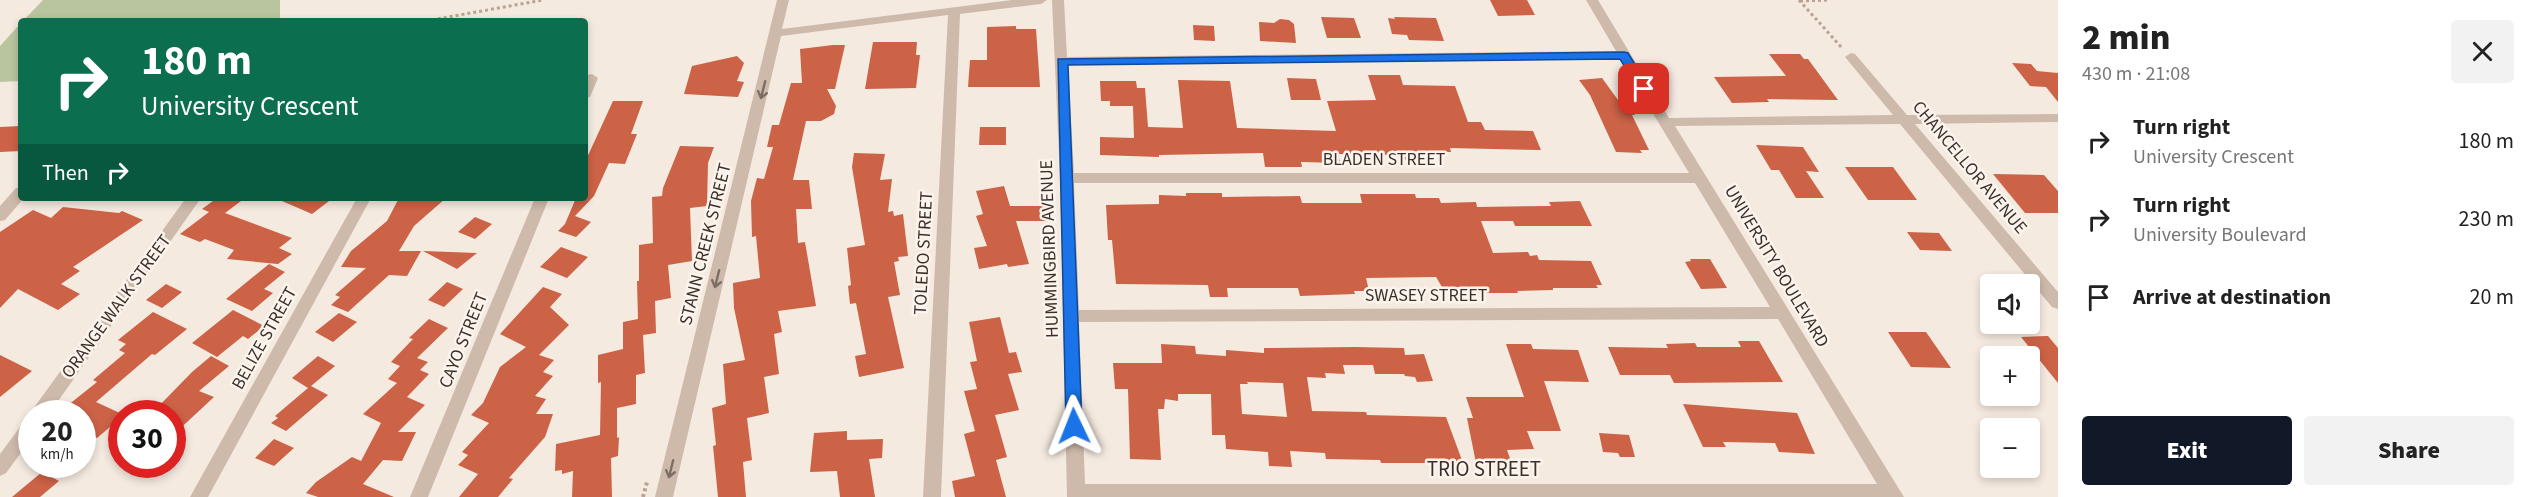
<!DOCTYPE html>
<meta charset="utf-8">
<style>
body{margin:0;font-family:"Source Sans 3",sans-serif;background:#f2f2f2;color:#222;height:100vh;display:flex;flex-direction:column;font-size:22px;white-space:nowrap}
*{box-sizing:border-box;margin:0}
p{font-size:20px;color:#767676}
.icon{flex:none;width:33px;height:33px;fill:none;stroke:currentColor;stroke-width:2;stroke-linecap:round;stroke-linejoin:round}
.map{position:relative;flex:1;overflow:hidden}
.drawer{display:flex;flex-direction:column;background:#fff;width:480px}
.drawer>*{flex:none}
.banner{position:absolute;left:18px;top:18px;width:570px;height:183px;border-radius:6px;box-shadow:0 3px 9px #0003;background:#0b6e4f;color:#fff;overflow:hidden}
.tools{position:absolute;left:1980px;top:274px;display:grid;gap:12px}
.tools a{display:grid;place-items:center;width:60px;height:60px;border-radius:6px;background:#fff;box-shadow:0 3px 9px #0003;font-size:30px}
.speed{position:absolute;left:18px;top:400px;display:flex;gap:12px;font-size:30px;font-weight:700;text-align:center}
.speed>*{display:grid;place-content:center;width:78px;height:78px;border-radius:50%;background:#fff;box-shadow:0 3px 9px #0003;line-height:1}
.speed small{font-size:15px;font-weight:400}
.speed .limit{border:9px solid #d22;background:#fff;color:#111}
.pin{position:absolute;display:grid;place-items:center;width:51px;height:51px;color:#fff;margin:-26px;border-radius:12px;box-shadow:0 3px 9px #0006}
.me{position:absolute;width:66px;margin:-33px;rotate:358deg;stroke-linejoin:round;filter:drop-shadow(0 0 4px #0008)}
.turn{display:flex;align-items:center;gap:21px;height:126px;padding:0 24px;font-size:27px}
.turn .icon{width:78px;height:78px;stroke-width:2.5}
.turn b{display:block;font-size:42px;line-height:51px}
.then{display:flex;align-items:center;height:57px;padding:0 24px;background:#0003;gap:12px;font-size:22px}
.round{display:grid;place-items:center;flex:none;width:63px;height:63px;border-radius:6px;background:#f2f2f2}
.headline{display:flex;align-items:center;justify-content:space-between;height:102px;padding:0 24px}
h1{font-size:36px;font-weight:800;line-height:45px}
.button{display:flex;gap:12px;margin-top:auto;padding:12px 24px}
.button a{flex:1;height:69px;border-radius:6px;background:#111827;color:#fff;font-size:24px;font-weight:800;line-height:69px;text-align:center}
.button a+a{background:#f2f2f2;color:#222}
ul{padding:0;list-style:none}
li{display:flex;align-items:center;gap:18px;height:78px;padding:0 24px}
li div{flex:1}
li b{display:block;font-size:22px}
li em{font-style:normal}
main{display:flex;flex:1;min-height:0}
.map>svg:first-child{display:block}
.green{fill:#b9c59e}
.building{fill:#cc6246;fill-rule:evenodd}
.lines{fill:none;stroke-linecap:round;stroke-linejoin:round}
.path-far1{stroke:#baa394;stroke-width:3;stroke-dasharray:3 3;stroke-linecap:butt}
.path{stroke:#baa394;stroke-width:4;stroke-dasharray:3 3;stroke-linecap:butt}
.minor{fill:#cebaab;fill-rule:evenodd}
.oneway{stroke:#7d6e64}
.route{fill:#1a73e8;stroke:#114b97;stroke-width:1.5}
.labels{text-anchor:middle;stroke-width:5;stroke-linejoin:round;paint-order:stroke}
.street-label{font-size:18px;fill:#3b2f2a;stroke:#fbf4ed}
.near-street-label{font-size:21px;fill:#3b2f2a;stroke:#fbf4ed}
</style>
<main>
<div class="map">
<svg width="2058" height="497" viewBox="0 0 2058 497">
<rect width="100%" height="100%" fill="#f5eae0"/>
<!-- green -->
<g class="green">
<path d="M43,0H280V21H23Z"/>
<path d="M21,23V81L0,82V46Z"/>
</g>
<!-- building -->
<g class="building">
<path d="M1490,0H1527L1535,15L1498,16Z"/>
<path d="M1321,17L1354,18L1361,38H1327Z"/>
<path d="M1394,17L1436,18L1444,41L1409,40L1407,35L1392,34L1388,18L1395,19Z"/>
<path d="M1280,19L1289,20L1294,24L1296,43L1260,41L1259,22L1274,23Z"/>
<path d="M1193,25L1214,26L1215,41L1194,40Z"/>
<path d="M1016,26V29H1036L1040,87H968L970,60H987V27Z"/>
<path d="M873,42H917L916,55H920L916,88L865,89Z"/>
<path d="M833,45H845L835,89H827L836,106L834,114L821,121H806L793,180H809L812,209H796L798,243L805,242L816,306L778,311L782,332L774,334L779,374L764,377L769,413L747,418L752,460L743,462L746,497H718L713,446L716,445L712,408L726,404L723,364L745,360L734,308L733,283L760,278L756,236L752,237L751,201L757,178L764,179L773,147H767L772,125H779L791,83H802L800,49Z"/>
<path d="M1769,54H1800L1804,59H1808L1838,100L1767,99L1769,102L1732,103L1714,77L1786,76Z"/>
<path d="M737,56L744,63L737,81L744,82L738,97L684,94L692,66Z"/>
<path d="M2012,63L2031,64L2037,71L2058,73V102L2046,87L2030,86Z"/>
<path d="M1368,75H1400L1403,85L1455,86L1468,122H1481L1485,130L1533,131L1541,150L1450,148L1451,152H1420L1421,155H1415L1416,161L1399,159L1398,155L1338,154L1340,163L1301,162L1302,167H1265L1263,153L1159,155V157L1100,155V137L1134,138L1133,106H1110V101H1101L1100,81H1136L1137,88H1145L1148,127L1183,128L1178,80L1230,81L1237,128L1336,131L1327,101L1376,100Z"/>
<path d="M1287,78L1316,79L1321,100H1291Z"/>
<path d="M1602,78L1618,100H1624L1635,115H1632L1649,150H1640L1642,153L1616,152L1590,95L1579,80Z"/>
<path d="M613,101H643L631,134H637L625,164L609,163L594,196L575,216L591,222L576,237L558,231L565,224L576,198H585V162Z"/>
<path d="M21,126V151L0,152V127Z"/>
<path d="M980,127H1006V145H979Z"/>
<path d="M1756,145L1803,147L1819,172L1806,171L1824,198H1796L1779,170H1771Z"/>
<path d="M680,146L714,147L708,163L707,206L690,208L692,261L668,265L671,298L655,301L656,333L643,335L645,373L636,375V404L617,408V438L619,437L618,456L611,458L612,497H572L573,471L562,474V470L555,471L556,444L600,435L601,382L598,383V355L623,349V322L638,319L637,281H639V245L653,243L652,197L662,196L663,188Z"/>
<path d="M854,153L885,154L880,180L892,179L888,212L893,211L894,216L903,214L908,256L898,257L899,261L894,262L900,295L888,297L904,368L859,377L855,356L866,354L856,303L850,304L848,286L851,285L847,248L865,245L852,167Z"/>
<path d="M1845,167H1893L1917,200H1868Z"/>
<path d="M1993,174L2044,175L2058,191V213H2025Z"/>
<path d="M1004,186L1010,206H1047V221H1016L1029,264L1008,267L1007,264L979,269L974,248L987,246L976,216L983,214L976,191Z"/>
<path d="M1186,193H1222V197L1300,196L1302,203H1362L1360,194H1415L1416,198H1439L1441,203L1476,202L1477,207L1551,206L1549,202L1580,201L1592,226H1515L1513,221H1481L1493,253L1528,252L1530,256L1537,255L1539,260L1591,261L1602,285H1596L1598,288H1553V290L1517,291L1518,293H1475L1473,287H1442L1436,277L1366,278L1369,291H1354L1355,294L1300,296L1298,288H1227L1228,297H1210L1208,285L1116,284L1112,240H1108L1106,205L1159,204V195L1186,196Z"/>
<path d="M217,198H245L225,213L292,238L279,248L292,254L278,264L227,259L234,250L205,239L200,242L180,234L209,212L202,209Z"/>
<path d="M275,198H333L312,214Z"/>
<path d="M399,198H446L414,226L399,251H421L407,276L389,275L348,312L331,305L340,297L335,295L366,268L341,267L351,251L387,221Z"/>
<path d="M63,207L119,213L122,211L143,220L73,267L80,271L61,284L80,294L58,310L18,289L0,308V232L33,210L51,218Z"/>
<path d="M475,217L492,224L475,239L458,232Z"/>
<path d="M1907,232L1939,233L1952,251L1920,250Z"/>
<path d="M561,247L588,257L567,278L540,267Z"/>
<path d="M423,251L477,253L457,269Z"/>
<path d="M1690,259H1710L1727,288L1701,289L1685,262L1691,261Z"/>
<path d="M269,264L285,272L264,289L273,293L252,311L226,299Z"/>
<path d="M447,282L463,289L444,307L428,300Z"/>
<path d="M166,284L182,292L162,308L146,300Z"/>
<path d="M543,287L562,294L550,307L569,325L539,355L554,360L543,372L553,376L535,396L546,399L536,414H553L545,437L509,478L513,479L498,497H459L478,474L458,465L468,455L462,452L489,423L471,415L483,403L500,367L526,347L500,334Z"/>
<path d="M233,310L264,326L248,339L243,336L217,357L192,343Z"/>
<path d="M153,312L187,329L155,355L152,354L96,402L122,414V417L97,438L82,431V414H57L97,382L93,380L125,353L119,350L126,344L118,340Z"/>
<path d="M339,313L357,322L333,342L315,332Z"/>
<path d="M1000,317L1009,353L1016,352L1022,372L1008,374L1019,410L995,415L1007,457L996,460L1006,497H955L952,481L975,476L964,434L975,431L964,391L977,389L970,362L977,361L969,322Z"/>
<path d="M429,319L448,328L417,358L428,362L420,370L429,374L407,397L425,405L398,432H416L402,461L383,460L363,484L394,497H318L306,493L316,482L352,457L361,461L381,423L363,414L397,383L388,379L400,366L391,362L413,339L409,338Z"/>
<path d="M1888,332H1926L1951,368L1911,367Z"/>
<path d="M2048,336L2058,348V383L2021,337Z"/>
<path d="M1738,341H1759L1783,382L1674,383L1670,375H1620L1608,347L1668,348L1666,344L1695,343L1697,347H1741Z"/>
<path d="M1161,344L1195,346L1196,354L1226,356V350L1264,353V348L1355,347L1404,348L1405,355L1424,354L1433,381L1417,382L1415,377L1405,376L1404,374H1375L1373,365H1343L1345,374L1325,373L1326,378L1307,377L1312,411L1366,412L1367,415L1446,417L1463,463H1381L1380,460L1326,459L1325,453L1290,451L1292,467L1269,466L1268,452L1226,449L1225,435H1212L1211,394H1178V401L1165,399L1164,409H1158L1161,460L1130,459L1128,389H1115L1113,363H1162ZM1247,382L1283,383L1287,417L1242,414L1240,384H1248Z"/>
<path d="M1506,344H1531L1533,349L1578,350L1589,382L1544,381L1561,431H1527L1534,449L1507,450L1512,464L1476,463L1467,418H1473L1466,397H1524Z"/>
<path d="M0,355L32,371L0,397Z"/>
<path d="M211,356L229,366L199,391L214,397L172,436V414L155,410L192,372Z"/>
<path d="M318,356L335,366L311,386L328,395L286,431L271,423L278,418L275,416L308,388L292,378Z"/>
<path d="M1683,404L1797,413L1815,454L1779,452L1775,443L1723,442L1726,447H1703Z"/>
<path d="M847,431V440L883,439L882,458L869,459L875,497H840L837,471L810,472L814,433Z"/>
<path d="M1599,433L1629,435L1635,457H1620L1618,453L1603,452Z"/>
<path d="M274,439L294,448L274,466L255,458Z"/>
<path d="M42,472L59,481L40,497H12Z"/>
</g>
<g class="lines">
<!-- path-far1 -->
<g class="path-far1">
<path d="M1799,0L1842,48"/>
<path d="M1800,1L1830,0"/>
<path d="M426,21L543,0"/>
</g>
<!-- path -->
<path class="path" d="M643,497L647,482"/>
<!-- minor -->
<g class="minor">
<path d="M777,0H789L782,29L1012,0H1047L1041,4L960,14L941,497H923L948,15L781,36L673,497H655Z"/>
<path d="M1052,0H1064L1067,57L1616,51L1586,0H1598L1669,118L1893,115L1845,57L1851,53L1855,54L1907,115L2058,114V122L1915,124L2058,292V309L2052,307L1900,124L1675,126L1904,497H1067L1060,178ZM1620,59L1689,173H1074L1068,65ZM1074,183H1695L1770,307L1079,310ZM1778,319L1877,484H1085L1079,322Z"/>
<path d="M592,74L598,78L590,97L585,98V79L587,75Z"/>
<path d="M21,187V198H24L5,220L0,221V206L16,188Z"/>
<path d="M186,198H201L49,414H32V416L30,414L33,409Z"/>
<path d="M357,198H371L208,497H190Z"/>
<path d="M535,198H549L428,497H410Z"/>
<path d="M32,417V438L6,473L0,476V454L26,419Z"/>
</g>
</g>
<!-- one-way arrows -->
<defs><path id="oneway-shaft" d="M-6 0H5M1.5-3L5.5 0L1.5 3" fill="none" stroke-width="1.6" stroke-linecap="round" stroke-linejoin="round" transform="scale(1.5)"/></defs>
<g class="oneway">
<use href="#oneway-shaft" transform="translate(763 90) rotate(104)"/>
<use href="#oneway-shaft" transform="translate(717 279) rotate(104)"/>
<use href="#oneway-shaft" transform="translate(671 469) rotate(104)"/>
</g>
<!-- route -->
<path class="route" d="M1624,52L1628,53L1650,89L1649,91H1640L1620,59L1068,65L1082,426L1079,431L1074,433L1068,431L1066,426L1058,59Z"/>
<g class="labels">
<!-- street labels -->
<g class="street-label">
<text x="1384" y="165">BLADEN STREET</text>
<text transform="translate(1970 167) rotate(50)" y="6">CHANCELLOR AVENUE</text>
<text transform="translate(705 244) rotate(-76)" y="6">STANN CREEK STREET</text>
<text transform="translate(1049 249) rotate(-92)" y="6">HUMMINGBIRD AVENUE</text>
<text transform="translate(923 253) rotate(-87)" y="6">TOLEDO STREET</text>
<text transform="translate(1777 266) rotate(59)" y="6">UNIVERSITY BOULEVARD</text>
<text x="1426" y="301">SWASEY STREET</text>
<text transform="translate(116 306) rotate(-54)" y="6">ORANGE WALK STREET</text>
<text transform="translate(264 338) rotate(-61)" y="6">BELIZE STREET</text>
<text transform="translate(463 340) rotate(-68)" y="6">CAYO STREET</text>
</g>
<!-- near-street labels -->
<g class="near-street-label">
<text x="1484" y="476">TRIO STREET</text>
</g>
</g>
</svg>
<div class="tools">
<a><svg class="icon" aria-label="sound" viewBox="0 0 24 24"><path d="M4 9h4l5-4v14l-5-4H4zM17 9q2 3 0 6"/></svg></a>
<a>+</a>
<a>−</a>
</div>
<div class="speed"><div>20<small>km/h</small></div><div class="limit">30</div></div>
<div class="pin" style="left:1644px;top:89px;background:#d93025"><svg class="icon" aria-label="arrive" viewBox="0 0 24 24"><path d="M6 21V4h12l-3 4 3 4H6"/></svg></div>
<svg class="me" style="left:1074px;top:426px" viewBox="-20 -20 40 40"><path d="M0-17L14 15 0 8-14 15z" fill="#1a73e8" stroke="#fff" stroke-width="4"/></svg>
<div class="banner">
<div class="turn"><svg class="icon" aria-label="right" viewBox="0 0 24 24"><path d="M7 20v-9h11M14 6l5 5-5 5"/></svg><div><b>180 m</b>University Crescent</div></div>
<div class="then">Then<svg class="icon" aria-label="right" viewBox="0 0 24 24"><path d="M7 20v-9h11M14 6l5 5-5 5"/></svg></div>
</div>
</div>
<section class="drawer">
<div class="headline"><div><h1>2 min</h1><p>430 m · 21:08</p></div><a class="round"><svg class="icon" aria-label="close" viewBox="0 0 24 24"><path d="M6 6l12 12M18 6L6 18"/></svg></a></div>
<ul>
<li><svg class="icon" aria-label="right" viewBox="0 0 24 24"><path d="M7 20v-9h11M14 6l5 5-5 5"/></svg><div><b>Turn right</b><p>University Crescent</p></div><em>180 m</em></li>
<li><svg class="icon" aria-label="right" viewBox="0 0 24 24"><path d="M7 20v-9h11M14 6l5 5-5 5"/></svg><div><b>Turn right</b><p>University Boulevard</p></div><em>230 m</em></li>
<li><svg class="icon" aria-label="arrive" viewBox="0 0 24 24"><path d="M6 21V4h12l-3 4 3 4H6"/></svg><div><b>Arrive at destination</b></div><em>20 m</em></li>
</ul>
<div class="button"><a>Exit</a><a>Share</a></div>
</section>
</main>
